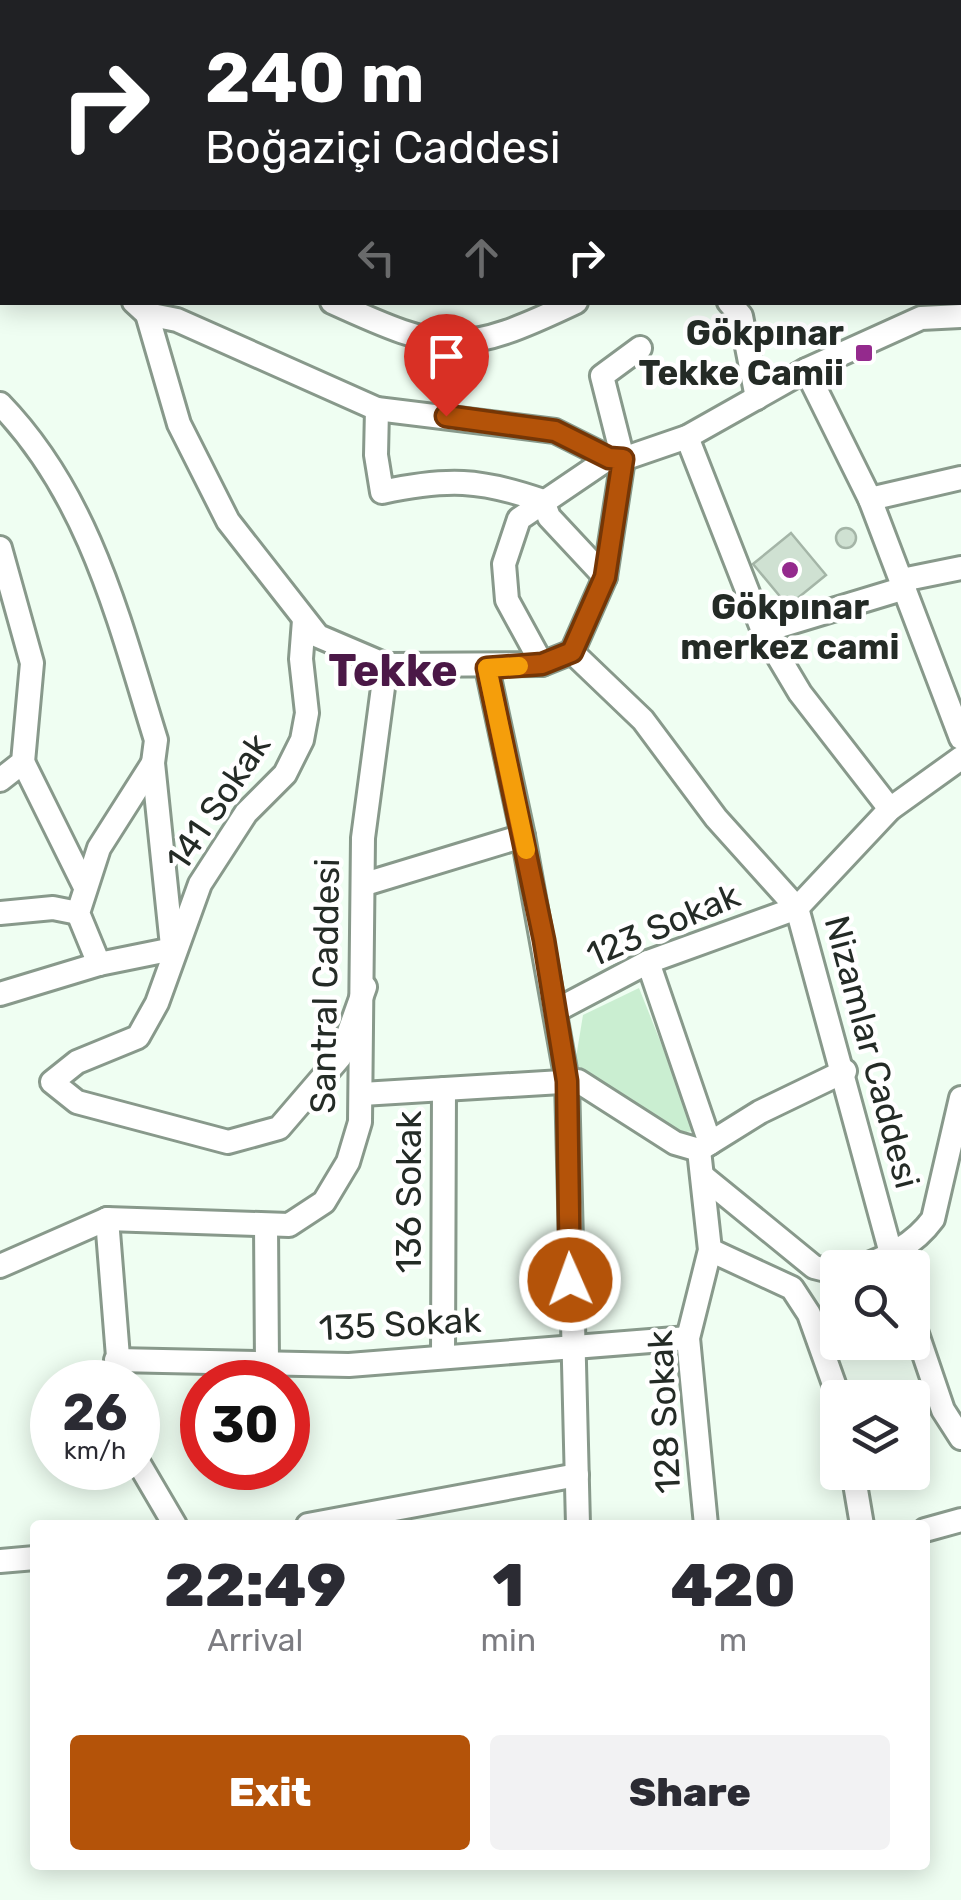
<!DOCTYPE html>
<meta charset="utf-8">
<style>
body{margin:0;font-family:Rubik,sans-serif;background:#f2f2f3;color:#2b2b33;height:100vh;display:flex;flex-direction:column;font-size:38px;white-space:nowrap}
*{box-sizing:border-box;margin:0}
p{font-size:32px;color:#7c7c81}
.icon{flex:none;width:55px;height:55px;fill:none;stroke:currentColor;stroke-width:2;stroke-linecap:round;stroke-linejoin:round}
.map{position:relative;flex:1;overflow:hidden}
.panel{position:absolute;left:30px;top:1520px;width:900px;height:350px;display:flex;flex-direction:column;background:#fff;border-radius:10px;box-shadow:0 5px 25px #0003}
.panel>*{flex:none}
.guide{position:absolute;left:0px;top:0px;width:962px;height:305px;box-shadow:0 5px 25px #0003;background:#202124;color:#fff;overflow:hidden}
.fabs{position:absolute;left:820px;top:1250px;display:grid;gap:20px}
.fabs a{display:grid;place-items:center;width:110px;height:110px;border-radius:10px;background:#fff;box-shadow:0 5px 25px #0003;font-size:50px}
.speed{position:absolute;left:30px;top:1360px;display:flex;gap:20px;font-size:50px;font-weight:700;text-align:center}
.speed>*{display:grid;place-content:center;width:130px;height:130px;border-radius:50%;background:#fff;box-shadow:0 5px 25px #0003;line-height:1}
.speed small{font-size:25px;font-weight:400}
.speed .limit{border:15px solid #d22;background:#fff;color:#111}
.pin{position:absolute;display:grid;place-items:center;width:85px;height:85px;color:#fff;margin:-102px -42px;border-radius:50% 50% 50% 0;rotate:-45deg;box-shadow:0 0 10px #0007}
.pin .icon{rotate:45deg}
.me{position:absolute;width:110px;margin:-55px;rotate:358deg;stroke-linejoin:round;filter:drop-shadow(0 0 8px #0008)}
.turn{display:flex;align-items:center;gap:35px;height:210px;padding:0 40px;font-size:45px}
.turn .icon{width:130px;height:130px;stroke-width:2.5}
.turn b{display:block;font-size:70px;line-height:85px}
.lanes{display:flex;align-items:center;height:95px;padding:0 40px;background:#0003;justify-content:center;gap:50px;direction:ltr}
.lanes .off{opacity:.35}
.eta{display:flex;justify-content:space-evenly;align-items:center;height:170px;text-align:center}
.eta b{font-size:60px;font-weight:800;line-height:70px}
.cta{display:flex;gap:20px;margin-top:auto;padding:20px 40px}
.cta a{flex:1;height:115px;border-radius:10px;background:#b45309;color:#fff;font-size:40px;font-weight:800;line-height:115px;text-align:center}
.cta a+a{background:#f2f2f3;color:#2b2b33}
.map>svg:first-child{display:block}
.green{fill:#caeed1}
.building{fill:#cfe1d2;stroke:#a4b5a7;stroke-width:2.5}
.lines{fill:none;stroke-linecap:round;stroke-linejoin:round}
.minor-casing{stroke:#88998b;stroke-width:28}
.major-casing{stroke:#88998b;stroke-width:32}
.minor{stroke:#fff;stroke-width:22}
.major{stroke:#fff;stroke-width:28}
.route-casing{stroke:#753606;stroke-width:25}
.route{stroke:#b45309;stroke-width:18}
.slow{stroke:#f59e0b;stroke-width:18}
.poi-dot{fill:#942a8d;stroke:#fff;stroke-width:4}
.labels{text-anchor:middle;stroke-width:9;stroke-linejoin:round;paint-order:stroke}
.poi-label{font-size:35px;font-weight:bold;fill:#242b26;stroke:#fff;text-anchor:end}
.street-label{font-size:35px;fill:#242b26;stroke:#fff}
.district-label{font-size:45px;font-weight:bold;fill:#4b1847;stroke:#fff}
</style>
<div class="map">
<svg width="961" height="1900" viewBox="0 0 961 1900">
<rect width="100%" height="100%" fill="#effef2"/>
<!-- green -->
<path class="green" d="M639,988L696,1131L675,1133L575,1064L583,1015Z"/>
<!-- building -->
<g class="building">
<circle cx="846" cy="538" r="10"/>
<path d="M791,533L826,575L788,606L753,564Z"/>
</g>
<g class="lines">
<defs>
<g id="minor">
<path d="M0,114L2,115"/>
<path d="M960,173H961"/>
<path d="M0,239L2,237"/>
<path d="M134,302L147,314L177,320L377,409L555,431L609,458L623,459L687,437L806,370L921,318L961,316"/>
<path d="M332,302C446,354 462,356 576,302"/>
<path d="M729,302L741,316L757,398"/>
<path d="M147,314L179,424L228,521L318,636L386,665L542,664L572,652L605,577L623,459L602,376L640,348"/>
<path d="M806,370L870,499L961,738"/>
<path d="M0,404C90,497 119,621 156,740L153,763L172,946"/>
<path d="M377,409L376,455L382,492C447,478 480,479 543,501"/>
<path d="M687,437L763,631L800,693L890,809"/>
<path d="M870,499L961,478"/>
<path d="M543,501L549,517L605,577"/>
<path d="M0,548L32,663L23,762L0,780"/>
<path d="M902,580L961,568"/>
<path d="M304,620L301,659L307,713L302,740L285,774L246,813L200,884L157,1003L138,1037L77,1062L52,1082L77,1102L228,1142L279,1128L340,1057L365,987"/>
<path d="M763,631L905,588"/>
<path d="M572,652L643,720L716,818L797,908L895,1268"/>
<path d="M542,664L507,600L504,564L519,519L609,458"/>
<path d="M487,668L523,836L567,1081L578,1525"/>
<path d="M23,762L85,887"/>
<path d="M365,884L523,836"/>
<path d="M0,913L53,908L78,913"/>
<path d="M648,962L710,1143"/>
<path d="M99,964L78,913L99,848L153,763"/>
<path d="M0,994L99,964L173,949"/>
<path d="M557,1010L648,962L797,908L890,809L961,758"/>
<path d="M362,1094L578,1081L675,1143L699,1150"/>
<path d="M699,1150L710,1250L688,1338L706,1525"/>
<path d="M699,1150L760,1112L845,1071"/>
<path d="M705,1178L814,1267L838,1273"/>
<path d="M107,1219L120,1382"/>
<path d="M266,1225L267,1364"/>
<path d="M710,1250L792,1288L809,1314L839,1398"/>
<path d="M0,1266L107,1219L289,1225L324,1202L348,1162L360,1122L363,838L386,665"/>
<path d="M858,1268C888,1257 914,1245 933,1219L961,1098"/>
<path d="M912,1319L943,1410L961,1438"/>
<path d="M443,1356L444,1089"/>
<path d="M116,1360L349,1365L688,1338"/>
<path d="M138,1462L175,1525"/>
<path d="M853,1472L862,1525"/>
<path d="M308,1525L577,1475"/>
<path d="M925,1530L961,1520"/>
<path d="M0,1561L35,1558"/>
</g>
<g id="major">
<path d="M136,0L139,2"/>
<path d="M169,0L173,2"/>
<path d="M748,2L757,0"/>
<path d="M817,2L826,0"/>
</g>
</defs>
<!-- minor casing -->
<use href="#minor" class="minor-casing"/>
<!-- major casing -->
<use href="#major" class="major-casing"/>
<!-- minor -->
<use href="#minor" class="minor"/>
<!-- major -->
<use href="#major" class="major"/>
</g>
<g class="lines">
<defs>
<path id="route" d="M446,416L555,431L609,458L623,459L605,577L572,652L542,664L487,668L544,940L567,1081L570,1280"/>
</defs>
<!-- route casing -->
<use href="#route" class="route-casing"/>
<!-- route -->
<use href="#route" class="route"/>
<!-- slow -->
<path class="slow" d="M519,666L487,668L526,850"/>
</g>
<!-- markers -->
<g class="poi-dot">
<rect x="854" y="343" width="20" height="20" rx="5"/>
<circle cx="790" cy="570" r="10"/>
</g>
<g class="labels">
<!-- poi labels -->
<g class="poi-label">
<text x="844" y="345">Gökpınar<tspan x="844" dy="40">Tekke Camii</tspan></text>
<text x="790" y="619" text-anchor="middle">Gökpınar<tspan x="790" dy="40">merkez cami</tspan></text>
</g>
<!-- street labels -->
<g class="street-label">
<text transform="translate(218 802) rotate(-56)" y="12">141 Sokak</text>
<text transform="translate(663 925) rotate(-23)" y="12">123 Sokak</text>
<text transform="translate(325 986) rotate(-89)" y="12">Santral Caddesi</text>
<text transform="translate(872 1052) rotate(75)" y="12">Nizamlar Caddesi</text>
<text transform="translate(409 1192) rotate(-90)" y="12">136 Sokak</text>
<text transform="translate(400 1324) rotate(-3)" y="12">135 Sokak</text>
<text transform="translate(664 1412) rotate(-93)" y="12">128 Sokak</text>
</g>
<!-- district labels -->
<g class="district-label">
<text x="393" y="686">Tekke</text>
</g>
</g>
</svg>
<div class="fabs">
<a><svg class="icon" aria-label="search" viewBox="0 0 24 24"><circle cx="10" cy="10" r="6"/><path d="M15 15l6 6"/></svg></a>
<a><svg class="icon" aria-label="layers" viewBox="0 0 24 24"><path d="M12 4l9 5-9 5-9-5zM3 14l9 5 9-5"/></svg></a>
</div>
<div class="speed"><div>26<small>km/h</small></div><div class="limit">30</div></div>
<div class="pin" style="left:446px;top:416px;background:#d93025"><svg class="icon" aria-label="arrive" viewBox="0 0 24 24"><path d="M6 21V4h12l-3 4 3 4H6"/></svg></div>
<svg class="me" style="left:570px;top:1280px" viewBox="-20 -20 40 40"><circle r="17" fill="#b45309" stroke="#fff" stroke-width="3"/><path d="M0-11L8 9 0 5-8 9z" fill="#fff"/></svg>
<div class="guide">
<div class="turn"><svg class="icon" aria-label="right" viewBox="0 0 24 24"><path d="M7 20v-9h11M14 6l5 5-5 5"/></svg><div><b>240 m</b>Boğaziçi Caddesi</div></div>
<div class="lanes"><svg class="icon off" aria-label="left" viewBox="0 0 24 24"><path d="M17 20v-9H6M10 6l-5 5 5 5"/></svg><svg class="icon off" aria-label="ahead" viewBox="0 0 24 24"><path d="M12 20V5M6 11l6-6 6 6"/></svg><svg class="icon" aria-label="right" viewBox="0 0 24 24"><path d="M7 20v-9h11M14 6l5 5-5 5"/></svg></div>
</div>
<section class="panel">
<div class="eta">
<div><b>22:49</b><p>Arrival</p></div>
<div><b>1</b><p>min</p></div>
<div><b>420</b><p>m</p></div>
</div>
<div class="cta"><a>Exit</a><a>Share</a></div>
</section>
</div>
